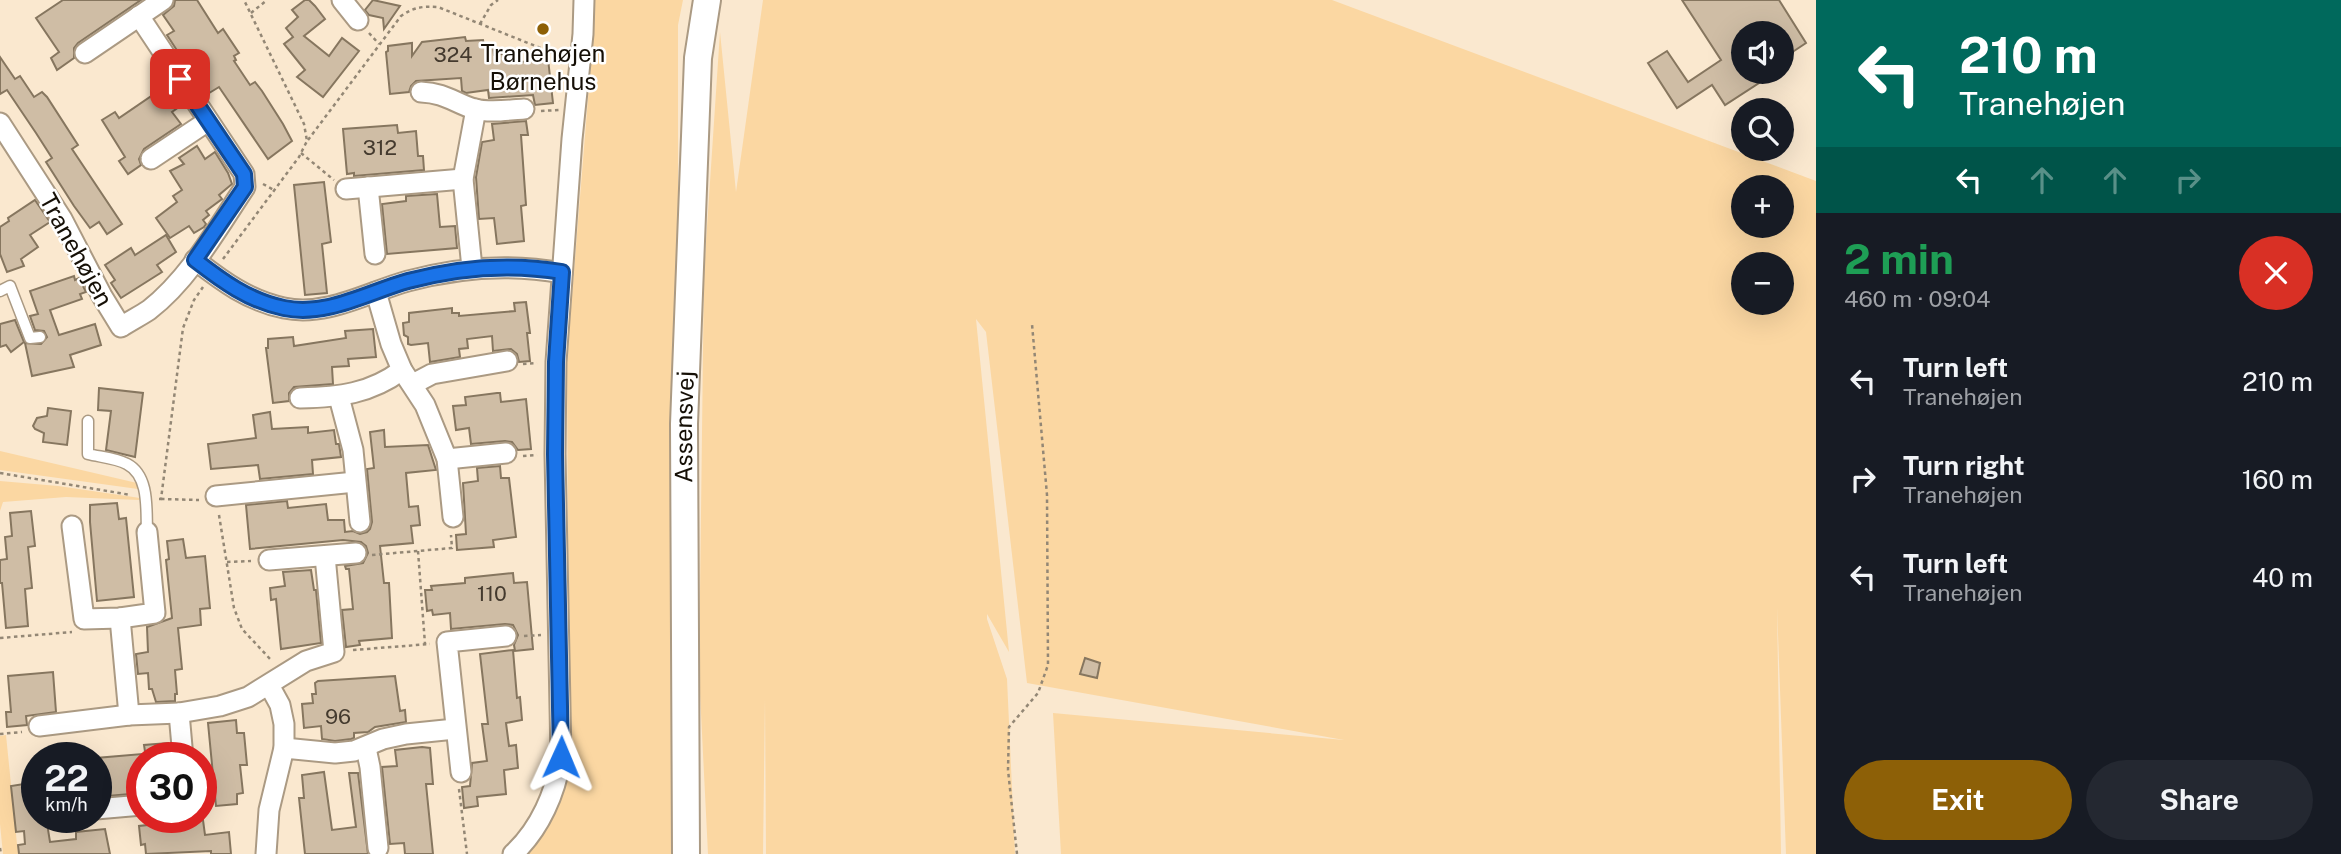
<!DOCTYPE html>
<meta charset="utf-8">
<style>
body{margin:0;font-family:"Public Sans",sans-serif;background:#242831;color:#f1f3f6;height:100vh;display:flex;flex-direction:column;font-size:26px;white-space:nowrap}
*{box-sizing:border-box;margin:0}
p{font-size:23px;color:#9ea1a6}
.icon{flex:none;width:38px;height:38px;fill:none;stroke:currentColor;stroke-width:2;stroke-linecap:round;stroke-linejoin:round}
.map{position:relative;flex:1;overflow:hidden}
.panel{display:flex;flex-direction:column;background:#171b24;width:525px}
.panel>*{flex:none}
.banner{background:#00695c;color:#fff;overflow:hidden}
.fabs{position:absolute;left:1731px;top:21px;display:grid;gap:14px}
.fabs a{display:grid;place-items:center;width:63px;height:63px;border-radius:50%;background:#171b24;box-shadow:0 7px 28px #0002;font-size:35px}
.speed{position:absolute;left:21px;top:742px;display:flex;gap:14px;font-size:35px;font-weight:700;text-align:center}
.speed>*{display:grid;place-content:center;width:91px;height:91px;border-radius:50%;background:#171b24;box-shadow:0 7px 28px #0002;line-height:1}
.speed small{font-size:18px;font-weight:400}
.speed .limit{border:10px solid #d22;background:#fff;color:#111}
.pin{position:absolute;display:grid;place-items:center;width:60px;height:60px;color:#fff;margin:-30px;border-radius:14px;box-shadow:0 4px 10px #0006}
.me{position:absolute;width:77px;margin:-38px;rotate:1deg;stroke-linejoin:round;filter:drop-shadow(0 0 5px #0008)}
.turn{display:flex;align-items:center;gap:24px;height:147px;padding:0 28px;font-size:32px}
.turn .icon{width:91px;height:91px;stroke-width:2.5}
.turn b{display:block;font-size:49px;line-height:60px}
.lanes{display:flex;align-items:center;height:66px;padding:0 28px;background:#0003;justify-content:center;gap:35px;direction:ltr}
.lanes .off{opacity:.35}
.round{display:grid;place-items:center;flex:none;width:74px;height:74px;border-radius:37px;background:#242831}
.summary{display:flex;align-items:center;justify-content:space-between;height:119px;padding:0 28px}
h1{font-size:42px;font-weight:700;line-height:52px;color:#1e9e55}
.primary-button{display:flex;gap:14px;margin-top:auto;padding:14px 28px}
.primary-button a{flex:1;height:80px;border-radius:42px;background:#8d6007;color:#fff;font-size:28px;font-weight:700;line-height:80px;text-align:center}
.primary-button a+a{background:#242831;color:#f1f3f6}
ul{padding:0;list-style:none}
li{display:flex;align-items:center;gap:21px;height:98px;padding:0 28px}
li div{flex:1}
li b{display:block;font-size:26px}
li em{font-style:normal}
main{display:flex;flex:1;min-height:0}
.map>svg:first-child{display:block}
.green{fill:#fbd7a2;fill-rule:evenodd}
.building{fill:#cfbda5;stroke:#86765f;stroke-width:2}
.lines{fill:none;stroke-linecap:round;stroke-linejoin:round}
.service-casing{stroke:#ab9a83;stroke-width:13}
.minor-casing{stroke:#ab9a83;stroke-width:23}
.secondary-casing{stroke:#ab9a83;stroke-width:30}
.path{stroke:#938775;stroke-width:2.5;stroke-dasharray:3.5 3.5;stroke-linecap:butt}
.service{stroke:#fff;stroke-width:10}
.minor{stroke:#fff;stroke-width:19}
.secondary{stroke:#fff;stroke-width:26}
.route-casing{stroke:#114b97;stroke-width:18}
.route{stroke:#1a73e8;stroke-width:12}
.poi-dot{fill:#8d6007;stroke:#fff;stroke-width:2.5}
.labels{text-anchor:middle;stroke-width:5;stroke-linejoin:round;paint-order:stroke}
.number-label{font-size:21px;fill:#443a2e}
.poi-label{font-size:24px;fill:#150f06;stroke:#fff}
.street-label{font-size:24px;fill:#150f06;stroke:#fff}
</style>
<main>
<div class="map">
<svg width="1816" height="854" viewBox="0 0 1816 854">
<rect width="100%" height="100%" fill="#fae8cf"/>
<!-- green -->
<g class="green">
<path d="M592,0H683L678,25V854H528L553,817L569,763L567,357L592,50Z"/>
<path d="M763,0H1332L1816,181V854H1786L1777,607L1781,854H1061L1053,713L1344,740L1027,683L986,332L976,319L1009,652L987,614V619L1007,679L1015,854H766L765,699L763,854H708L699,673L704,272L720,32L736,192ZM1743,187H1782V226H1743ZM1743,264H1782V303H1743Z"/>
<path d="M0,451L137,483L138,489L0,470Z"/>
<path d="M0,481L58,486L140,498L139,500L66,497L3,502L0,511Z"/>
<path d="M6,735L18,854H3L0,824V736Z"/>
</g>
<!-- building -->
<g class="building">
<path d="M63,0H141L78,43L74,48V58L57,70L51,58L59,52L36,18Z"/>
<path d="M175,0H197L218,33L223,29L239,53L234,56L236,60L234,61L250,85L255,82L262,91L283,124L292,141L268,159L219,87L206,95L167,35L174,31L163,15L174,6Z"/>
<path d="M305,0H309L315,6L325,19L304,36L329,56L342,38L359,51L323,97L297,77L305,70L284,44L293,37L286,28L298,17L292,10Z"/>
<path d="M373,0L400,6L384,29L383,18L369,15L365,10Z"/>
<path d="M1682,0H1779L1806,43L1782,59V33H1743V72H1776L1725,105L1712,85L1677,108L1648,63L1667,51L1688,82L1721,60Z"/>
<path d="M465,37L466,41L483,40L484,46L493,45L494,55L520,52L521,62L548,59L553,103L535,105L533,95L489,98L488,90L466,93L462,91L461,78L416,81L411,86L409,92L390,94L386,52L388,51V46L412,43V56L422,42Z"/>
<path d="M0,57L15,79L20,76L34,97L42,92L47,97L78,145L72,149L122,224L107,234L99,222L90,228L74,206L46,162L52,158L36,133L7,90L0,94Z"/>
<path d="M169,84L183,104L172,112L181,124L144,149L139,159L141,165L128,174L119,161L125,157L102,120L115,112L119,118Z"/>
<path d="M526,121L528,135H521L526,205L521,206L524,241L497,244L494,218L479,219L476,177L482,142L494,140L492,124Z"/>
<path d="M397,125L398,133L416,131L418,156H423L424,170L354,176V173L347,174L343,129Z"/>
<path d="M197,146L205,159L215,152L228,173L232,184L219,195L222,199L206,211L209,215L203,220L206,224L204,227L194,233L189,226L170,238L156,218L177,202L173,196L182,190L170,171L184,164L179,158Z"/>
<path d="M324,182L331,242L322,244L327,293L305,295L294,185Z"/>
<path d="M437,194L440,227L455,226L457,248L387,254L382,204L406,201V196Z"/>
<path d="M35,200L50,222L30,235L38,247L21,259L24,266L7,272L0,254V227L9,221L8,218Z"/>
<path d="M166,235L176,252L157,265L162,272L121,298L111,283L115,280L105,265L131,248L135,255Z"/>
<path d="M74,276L75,280L79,278L86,292L80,294L82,299L50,310L59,335L95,324L101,345L70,355L74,367L32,376L25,343L41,344L47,337L44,331L35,330L30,316L38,314L30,291Z"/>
<path d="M526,302L530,333H527L530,361L519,362L517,354L511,349L493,351L492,336L467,339L468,348L459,349L460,357L430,362L428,343L411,345L408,344V337L404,335L403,323L409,322V313L452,308V313H459V316L515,311L514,303Z"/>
<path d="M15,320L24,342L11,352L6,345L0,347V324Z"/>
<path d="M373,329L376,357L348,359L349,366L332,367L333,384L294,387L289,393V401L273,403L266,348H268V339L293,337L294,346L346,338L345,331Z"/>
<path d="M99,388L143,393L135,457L106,450L111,411L98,410Z"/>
<path d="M497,393H500L501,402L526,399L531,449L518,450L512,442L505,441L471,444L469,428L456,430L453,406L466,405L465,397Z"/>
<path d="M48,408L71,411L67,445L43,442L44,433L35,429L33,426L37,418L47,416Z"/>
<path d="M270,412L272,429L308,427V433L334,430L336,444H339L341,457L312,460L313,474L260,479L258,465L211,469L208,444L256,438L253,415Z"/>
<path d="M384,430L385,447L428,445L436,470L406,473L409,507L418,506L420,525L411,526L413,543L380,546L384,583H389L392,638L359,641L360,645L346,647L342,610L353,609L349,569H346L345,566L363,563L368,553L366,546L361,542L343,540L250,549L246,505L287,501L288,508L326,504L328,520H344L345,532L353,531L360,534L367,532L370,529L372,522L367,469L374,468L370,432Z"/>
<path d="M500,466L501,478H509L516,537L493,540L494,547L457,550L456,535L466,534L463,483L478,481L477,468Z"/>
<path d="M117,503L119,519L126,518L134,597L97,601L90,522V505Z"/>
<path d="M31,511L35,546L28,547L32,588L25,589L28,626L6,628L2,583H0V560L7,559L5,537L12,536L10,513Z"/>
<path d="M183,539L186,558L205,556L210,608L200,609L201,625L178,628L182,669L175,670L177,694H175V701L156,702L152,689H149L148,673L138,674L136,654L148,652L147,627L172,618L166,560L169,559L167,541Z"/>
<path d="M311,570L314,590H316L321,643L281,649L276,599L271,600L270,588L285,586L283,572Z"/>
<path d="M513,573L514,583L527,582L533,649L515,651L514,645L518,635L513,625L505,624L451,629L450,613L433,615L432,610L427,611L425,590H432L431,586L465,583V578Z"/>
<path d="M513,650L517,698L520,697L522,720L506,723L509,746L516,745L518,768L504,770L506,794L477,797L478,806L464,808L462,787L470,786L472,763L487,761L482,724H488L480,654Z"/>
<path d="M1085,658L1100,663L1097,678L1080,674Z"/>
<path d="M53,672L56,712L26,716L27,725L7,727L6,712H11L8,676Z"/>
<path d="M395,676L400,711L405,710L406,722L375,727L368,732L354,733V738L351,739L335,741L322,739L321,726L304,728L302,704L313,703L312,694H316L315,683L318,681Z"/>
<path d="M236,720L237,733H244L247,765H240L243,793L237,794V804L216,806L208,723Z"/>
<path d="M168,743L169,758H146L144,745Z"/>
<path d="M422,747L430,748L433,784H426L433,854H405L404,843L390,844L382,767L397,766L395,750Z"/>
<path d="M142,754V793L96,797V758Z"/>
<path d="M324,772L332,830L356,827L349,773H358L368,854H305L299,798H304L302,775Z"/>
<path d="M37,782V817H46L50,842L76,839V832L105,829L110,854H19L18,845L25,844L24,831L16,832L11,786Z"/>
<path d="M188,818V821L203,820L205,835L229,832L231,854H211V851L146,854L145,844L141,845L139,826L175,822V819Z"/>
</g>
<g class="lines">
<defs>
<g id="service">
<path d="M0,291L10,286L30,338L40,337"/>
<path d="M88,421V454C100,457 116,458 127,464C150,476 146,511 147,532"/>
</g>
<g id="minor">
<path d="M342,0L358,20"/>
<path d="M85,53L163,0"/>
<path d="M421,92C445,93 453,102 474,109C490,113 508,110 524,109"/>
<path d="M0,123L62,219L102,296L121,327C130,321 140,316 149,310C189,279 217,229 245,187L244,174L139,16"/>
<path d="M151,159L208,121"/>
<path d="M368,187L375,254"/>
<path d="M346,189L463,179"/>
<path d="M195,260C222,281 249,301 284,308C327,317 368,292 408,281C460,267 509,263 562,273"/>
<path d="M472,268L463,179L476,109"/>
<path d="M376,292L391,344L402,370L425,405L447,459L453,517"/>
<path d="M413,384L432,374L507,361"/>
<path d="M339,397L353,450L360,522"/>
<path d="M300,398C339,397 370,394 402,370"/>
<path d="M447,459L506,453"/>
<path d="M216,496L355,482"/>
<path d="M72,526L84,619L120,618L155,613L147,532"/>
<path d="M269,560L356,553"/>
<path d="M120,618L129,715"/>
<path d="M179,713L183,758"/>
<path d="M39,726L129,715L179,713L220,706L248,697L306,661L334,652L325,556"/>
<path d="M284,748L335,753L354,751L383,739L406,734L455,729"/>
<path d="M366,748L370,767L378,848"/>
<path d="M461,772L447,642L506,636"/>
<path d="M201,798H203"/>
<path d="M96,809L142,805"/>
<path d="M266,854L269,810L284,748V724L280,705L269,685"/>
<path d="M513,854C540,829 556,792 561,757L555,454L556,362L572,139L583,34L584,0"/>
</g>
<g id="secondary">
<path id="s1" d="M686,854L684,424L698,58L707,0"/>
</g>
</defs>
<!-- service casing -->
<use href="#service" class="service-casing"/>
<!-- minor casing -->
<use href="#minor" class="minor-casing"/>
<!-- secondary casing -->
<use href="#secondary" class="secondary-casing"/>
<!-- path -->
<g class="path">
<path d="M251,13L267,0"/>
<path d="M480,24L491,5L498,0"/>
<path d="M369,33L379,44"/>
<path d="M541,111L559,110"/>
<path d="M308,140L401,16C414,7 423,6 438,7L563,57"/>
<path d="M301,153L334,180"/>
<path d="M263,184L274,190"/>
<path d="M223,259L299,157L307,141L304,124L244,0"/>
<path d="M523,364L537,363"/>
<path d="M523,456L537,455"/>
<path d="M0,473L131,495"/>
<path d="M159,499H161L183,328L194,300L203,287"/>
<path d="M161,499L199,500"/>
<path d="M219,515L234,608L242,629L272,661"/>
<path d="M418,551L425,644"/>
<path d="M372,555L452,548L451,535"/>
<path d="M227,562L251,561"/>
<path d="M524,636L541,635"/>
<path d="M0,638L72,632"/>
<path d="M353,650L430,644"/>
<path d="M0,734L22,732"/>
<path d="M459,789L467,854"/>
<path d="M0,848L1,854"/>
<path d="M1017,854L1008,770L1009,727L1038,693L1048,665L1047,495L1032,324"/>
</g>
<!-- service -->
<use href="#service" class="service"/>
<!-- minor -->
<use href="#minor" class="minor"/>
<!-- secondary -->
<use href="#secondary" class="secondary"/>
</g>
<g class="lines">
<defs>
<path id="route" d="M180,79L244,174L245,187L195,260C222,281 249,301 284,308C327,317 368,292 408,281C460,267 509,263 562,272L556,362L555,454L561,757"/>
</defs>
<!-- route casing -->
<use href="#route" class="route-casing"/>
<!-- route -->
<use href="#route" class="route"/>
</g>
<!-- markers -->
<circle class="poi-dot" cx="543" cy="29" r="7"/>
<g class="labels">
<!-- number labels -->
<g class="number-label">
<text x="453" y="62">324</text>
<text x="380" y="155">312</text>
<text x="492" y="601">110</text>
<text x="338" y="724">96</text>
</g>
<!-- poi labels -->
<g class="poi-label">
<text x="543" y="62">Tranehøjen<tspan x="543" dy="28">Børnehus</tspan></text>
</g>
<!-- street labels -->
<g class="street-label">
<text transform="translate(76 250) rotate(61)" y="8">Tranehøjen</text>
<text dy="8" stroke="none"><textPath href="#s1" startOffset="427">Assensvej</textPath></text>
</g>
</g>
</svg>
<div class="fabs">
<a><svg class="icon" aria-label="sound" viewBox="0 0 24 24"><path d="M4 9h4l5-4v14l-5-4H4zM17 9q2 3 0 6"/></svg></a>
<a><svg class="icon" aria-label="search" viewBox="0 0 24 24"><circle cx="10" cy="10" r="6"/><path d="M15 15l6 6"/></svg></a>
<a>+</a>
<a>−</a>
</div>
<div class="speed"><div>22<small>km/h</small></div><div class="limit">30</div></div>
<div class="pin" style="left:180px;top:79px;background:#d93025"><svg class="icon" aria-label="arrive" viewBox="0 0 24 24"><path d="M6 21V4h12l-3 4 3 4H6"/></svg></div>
<svg class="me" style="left:561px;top:757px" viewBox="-20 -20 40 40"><path d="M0-17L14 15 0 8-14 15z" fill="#1a73e8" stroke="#fff" stroke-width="4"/></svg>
</div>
<section class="panel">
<div class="banner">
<div class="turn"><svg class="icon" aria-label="left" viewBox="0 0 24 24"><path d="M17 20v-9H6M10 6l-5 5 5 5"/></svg><div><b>210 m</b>Tranehøjen</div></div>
<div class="lanes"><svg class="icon" aria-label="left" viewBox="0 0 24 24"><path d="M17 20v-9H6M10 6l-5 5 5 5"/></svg><svg class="icon off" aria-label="ahead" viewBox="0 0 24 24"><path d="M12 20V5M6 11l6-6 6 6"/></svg><svg class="icon off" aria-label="ahead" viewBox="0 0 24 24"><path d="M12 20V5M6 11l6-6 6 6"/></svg><svg class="icon off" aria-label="right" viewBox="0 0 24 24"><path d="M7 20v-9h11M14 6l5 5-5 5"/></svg></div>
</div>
<div class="summary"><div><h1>2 min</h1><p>460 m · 09:04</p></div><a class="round" style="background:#d93025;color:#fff"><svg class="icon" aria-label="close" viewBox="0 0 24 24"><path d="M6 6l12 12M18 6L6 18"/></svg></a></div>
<ul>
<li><svg class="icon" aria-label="left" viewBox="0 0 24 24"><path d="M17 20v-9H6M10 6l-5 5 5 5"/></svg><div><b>Turn left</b><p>Tranehøjen</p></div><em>210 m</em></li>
<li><svg class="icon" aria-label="right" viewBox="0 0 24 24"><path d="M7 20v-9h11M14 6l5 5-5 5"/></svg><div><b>Turn right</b><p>Tranehøjen</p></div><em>160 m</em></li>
<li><svg class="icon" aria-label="left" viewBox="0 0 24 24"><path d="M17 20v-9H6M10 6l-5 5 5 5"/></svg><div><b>Turn left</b><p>Tranehøjen</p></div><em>40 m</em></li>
</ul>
<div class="primary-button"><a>Exit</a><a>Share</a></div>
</section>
</main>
